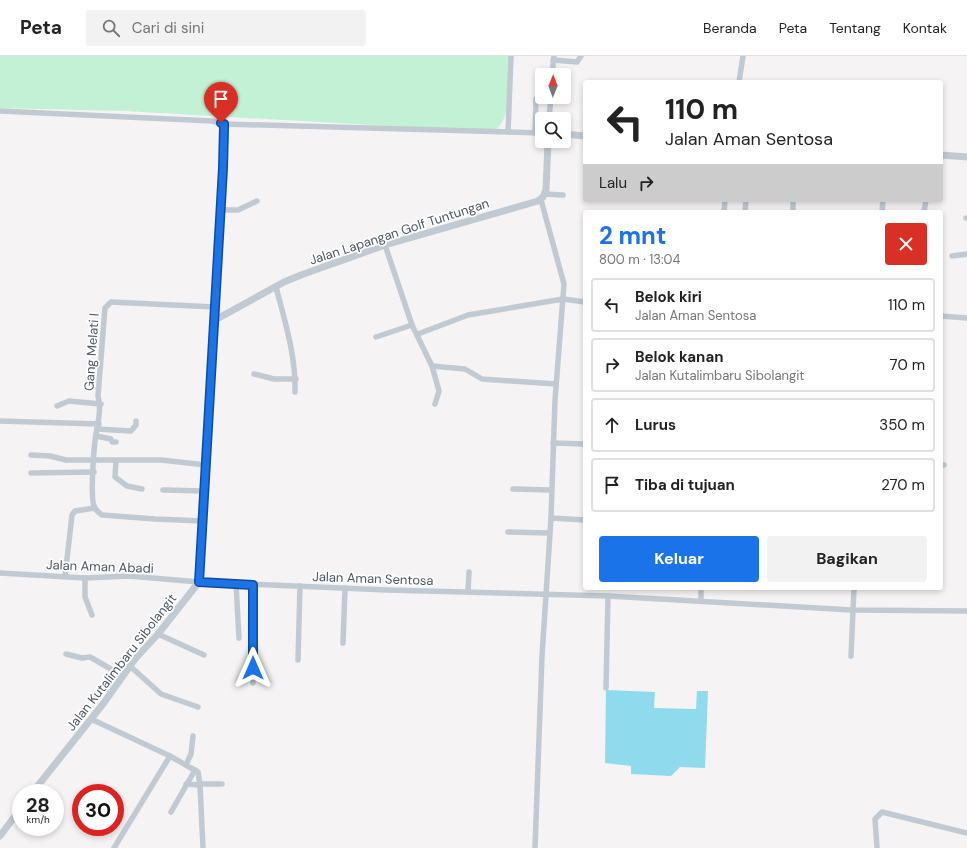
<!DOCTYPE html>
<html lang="id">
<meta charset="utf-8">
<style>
body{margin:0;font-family:"DM Sans",sans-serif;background:#f2f2f2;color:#222;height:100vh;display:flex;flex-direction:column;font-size:15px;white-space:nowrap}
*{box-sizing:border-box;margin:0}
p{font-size:13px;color:#767676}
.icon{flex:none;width:22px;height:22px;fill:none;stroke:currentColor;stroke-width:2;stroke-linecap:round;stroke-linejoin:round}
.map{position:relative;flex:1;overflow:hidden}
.drawer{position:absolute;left:583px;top:154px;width:360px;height:380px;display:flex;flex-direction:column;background:#fff;border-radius:4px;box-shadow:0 2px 6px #0003}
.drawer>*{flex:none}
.top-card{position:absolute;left:583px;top:24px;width:360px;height:122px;border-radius:4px;box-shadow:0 2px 6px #0003;background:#fff;color:#222;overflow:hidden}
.needle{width:26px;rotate:1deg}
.fabs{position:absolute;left:535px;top:12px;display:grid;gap:8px}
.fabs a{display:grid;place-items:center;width:36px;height:36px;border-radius:4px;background:#fff;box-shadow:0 2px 6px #0003;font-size:20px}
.speed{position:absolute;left:12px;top:728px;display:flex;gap:8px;font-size:20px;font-weight:700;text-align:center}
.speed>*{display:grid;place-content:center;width:52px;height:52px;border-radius:50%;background:#fff;box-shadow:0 2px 6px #0003;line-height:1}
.speed small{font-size:10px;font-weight:400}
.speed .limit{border:6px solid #d22;background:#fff;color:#111}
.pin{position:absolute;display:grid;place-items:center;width:34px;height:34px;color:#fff;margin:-41px -17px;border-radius:50% 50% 50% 0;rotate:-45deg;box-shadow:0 0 4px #0007}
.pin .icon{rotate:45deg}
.me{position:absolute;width:44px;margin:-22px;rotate:0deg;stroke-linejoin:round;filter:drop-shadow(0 0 3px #0008)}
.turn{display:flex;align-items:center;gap:14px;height:84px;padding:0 16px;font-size:18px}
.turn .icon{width:52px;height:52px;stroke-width:2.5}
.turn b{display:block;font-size:28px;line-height:34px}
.then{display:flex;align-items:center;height:38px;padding:0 16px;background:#0003;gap:8px;font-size:15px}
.round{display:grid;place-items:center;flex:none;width:42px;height:42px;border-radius:4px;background:#f2f2f2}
.summary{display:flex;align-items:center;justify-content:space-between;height:68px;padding:0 16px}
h1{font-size:24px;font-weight:700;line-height:30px;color:#1a73e8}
.primary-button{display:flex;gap:8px;margin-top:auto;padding:8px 16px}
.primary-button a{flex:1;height:46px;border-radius:4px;background:#1a73e8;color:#fff;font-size:16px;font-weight:700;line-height:46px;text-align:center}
.primary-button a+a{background:#f2f2f2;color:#222}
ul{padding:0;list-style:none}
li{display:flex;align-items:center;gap:12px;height:54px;margin:0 8px 6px;padding:0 8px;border:2px solid #e0e0e0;border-radius:4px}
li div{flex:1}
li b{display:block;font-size:15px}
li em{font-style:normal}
header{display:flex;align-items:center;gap:24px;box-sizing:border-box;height:56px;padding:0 20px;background:#fff;border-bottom:1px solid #e0e0e0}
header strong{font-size:19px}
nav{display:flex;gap:22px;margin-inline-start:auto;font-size:14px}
.search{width:280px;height:36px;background:#f2f2f2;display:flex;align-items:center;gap:10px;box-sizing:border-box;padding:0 14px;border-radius:4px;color:#767676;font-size:15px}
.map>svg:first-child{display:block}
.green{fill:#c3f1d5}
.water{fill:#90daee}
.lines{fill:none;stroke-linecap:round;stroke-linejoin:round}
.minor{stroke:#c1cad2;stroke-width:5.5}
.tertiary{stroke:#c1cad2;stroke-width:7}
.route-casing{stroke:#114b97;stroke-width:10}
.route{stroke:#1a73e8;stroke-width:7}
.labels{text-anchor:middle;stroke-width:3.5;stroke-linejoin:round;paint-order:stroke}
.street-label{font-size:13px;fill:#4a5661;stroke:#fff}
</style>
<header>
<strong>Peta</strong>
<div class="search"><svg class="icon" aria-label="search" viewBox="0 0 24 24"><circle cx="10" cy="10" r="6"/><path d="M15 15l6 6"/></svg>Cari di sini</div>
<nav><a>Beranda</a><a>Peta</a><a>Tentang</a><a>Kontak</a></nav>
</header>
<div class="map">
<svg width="967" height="792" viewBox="0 0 967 792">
<rect width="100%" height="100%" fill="#f5f3f3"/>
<!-- green -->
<path class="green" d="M0,0H509C508,23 515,61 493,76L125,55L0,52Z"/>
<!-- water -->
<path class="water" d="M606,634L655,636L654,652L696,653L697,635H708L705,712L680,711L671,720L631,718V710L605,707Z"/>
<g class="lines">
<!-- minor -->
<g class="minor">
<path d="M553,4L577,6L581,0"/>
<path d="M552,19L554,0"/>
<path d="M739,26L743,0"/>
<path d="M0,55L212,65L224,68L223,112L215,264"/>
<path d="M549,63L551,41"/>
<path d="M224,68L542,77"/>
<path d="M508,76L511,0"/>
<path d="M535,77L536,43"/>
<path d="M545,138L563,139"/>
<path d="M220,154H238L257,145"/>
<path d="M724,156L725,144"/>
<path d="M745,156L746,144"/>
<path d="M793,156V144"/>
<path d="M882,156L883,144"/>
<path d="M924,156L926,144"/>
<path d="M966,162H967"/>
<path d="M385,189L412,269L432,310L465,313L482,323L556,328"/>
<path d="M952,200L967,198"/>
<path d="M276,231C285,266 296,300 295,336"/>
<path d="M941,260L967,262"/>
<path d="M418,278L468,259L563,243L585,246"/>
<path d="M376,281L412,269"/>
<path d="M432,310L439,335L435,348"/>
<path d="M254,318L274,323H296"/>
<path d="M57,350L69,345L101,348"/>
<path d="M0,365L99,368"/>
<path d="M97,373L131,375L136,369V365"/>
<path d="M96,380L111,383L112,386H116"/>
<path d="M553,387L585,388"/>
<path d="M31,399L50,400L66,404H161L206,409"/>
<path d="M116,405L115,421L127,430L142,433"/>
<path d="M941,409H944"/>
<path d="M31,417L94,416"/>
<path d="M513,433L551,434"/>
<path d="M163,434L204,435"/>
<path d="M551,462L585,464"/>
<path d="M203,465L155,463L102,459C98,456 95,454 94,450C90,439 94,385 97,373C99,361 101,351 98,340L105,252L111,246L215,251"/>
<path d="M508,476L549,477"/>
<path d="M0,517L85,522L129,520L199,526L387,534L608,540L852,554L967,555"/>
<path d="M65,520L72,459L75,455L95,452"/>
<path d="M85,522V541L92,559"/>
<path d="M236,528L239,582"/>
<path d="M253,529V627"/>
<path d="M468,535L469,516"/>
<path d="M701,544V532"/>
<path d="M158,578L204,599"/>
<path d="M343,587L345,532"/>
<path d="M66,598L82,602L90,601L123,620"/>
<path d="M851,600L854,532"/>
<path d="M298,604L300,530"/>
<path d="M130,610L161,638L198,651"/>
<path d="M606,632L608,540"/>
<path d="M91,663L170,700L198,716L200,729L203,792"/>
<path d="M186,709L191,698L193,680"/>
<path d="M186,728L200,729"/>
<path d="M200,728H222"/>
<path d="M171,756L195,714"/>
<path d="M114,792L170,700"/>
<path d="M535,792L542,600L551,462L555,344L564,228L541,144"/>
<path d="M877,792L875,763L882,756L967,777"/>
</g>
<!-- tertiary -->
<g class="tertiary">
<path d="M564,78L585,80"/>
<path d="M941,99L967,101"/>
<path d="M32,737L103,648L135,603L158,578L199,526L215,264L284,226L301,219L385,189L538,145L543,141L546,134L548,85"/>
<path d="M0,780L21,752"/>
</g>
</g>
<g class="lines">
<defs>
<path id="route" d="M221,67L224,68V71L223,112L199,526L253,529V612"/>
</defs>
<!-- route casing -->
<use href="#route" class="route-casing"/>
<!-- route -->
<use href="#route" class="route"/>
</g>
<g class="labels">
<!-- street labels -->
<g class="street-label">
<text transform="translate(399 175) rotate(-18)" y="5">Jalan Lapangan Golf Tuntungan</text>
<text transform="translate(91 296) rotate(-86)" y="5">Gang Melati I</text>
<text transform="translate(100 510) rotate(2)" y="5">Jalan Aman Abadi</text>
<text transform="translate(373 522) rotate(2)" y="5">Jalan Aman Sentosa</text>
<text transform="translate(121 606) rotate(-52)" y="5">Jalan Kutalimbaru Sibolangit</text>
</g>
</g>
</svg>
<div class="fabs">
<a><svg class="needle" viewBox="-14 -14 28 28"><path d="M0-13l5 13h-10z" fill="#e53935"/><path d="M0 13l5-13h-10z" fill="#767676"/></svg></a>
<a><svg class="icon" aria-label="search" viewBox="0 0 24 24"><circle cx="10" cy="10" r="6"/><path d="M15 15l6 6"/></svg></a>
</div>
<div class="speed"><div>28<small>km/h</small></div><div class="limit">30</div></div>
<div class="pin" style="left:221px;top:67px;background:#d93025"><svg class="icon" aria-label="arrive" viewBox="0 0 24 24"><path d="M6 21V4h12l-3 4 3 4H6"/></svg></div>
<svg class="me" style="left:253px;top:612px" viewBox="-20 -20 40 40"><path d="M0-17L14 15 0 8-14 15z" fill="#1a73e8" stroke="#fff" stroke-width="4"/></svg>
<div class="top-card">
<div class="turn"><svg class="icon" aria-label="left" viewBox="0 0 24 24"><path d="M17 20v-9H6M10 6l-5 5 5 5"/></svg><div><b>110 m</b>Jalan Aman Sentosa</div></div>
<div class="then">Lalu<svg class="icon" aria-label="right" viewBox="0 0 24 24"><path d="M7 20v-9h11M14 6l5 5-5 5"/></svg></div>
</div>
<section class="drawer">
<div class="summary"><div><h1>2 mnt</h1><p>800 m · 13:04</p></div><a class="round" style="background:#d93025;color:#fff"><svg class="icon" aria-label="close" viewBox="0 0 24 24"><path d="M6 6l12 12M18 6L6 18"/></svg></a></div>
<ul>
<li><svg class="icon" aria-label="left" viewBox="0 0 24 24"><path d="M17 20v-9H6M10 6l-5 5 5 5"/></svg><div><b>Belok kiri</b><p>Jalan Aman Sentosa</p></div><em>110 m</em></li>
<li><svg class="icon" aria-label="right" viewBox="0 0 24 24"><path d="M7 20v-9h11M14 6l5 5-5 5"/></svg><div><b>Belok kanan</b><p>Jalan Kutalimbaru Sibolangit</p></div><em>70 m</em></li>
<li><svg class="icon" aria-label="ahead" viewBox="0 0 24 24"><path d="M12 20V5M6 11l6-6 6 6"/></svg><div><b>Lurus</b></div><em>350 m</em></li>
<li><svg class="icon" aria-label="arrive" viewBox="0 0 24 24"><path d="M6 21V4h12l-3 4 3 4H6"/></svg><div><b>Tiba di tujuan</b></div><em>270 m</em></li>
</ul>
<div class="primary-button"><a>Keluar</a><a>Bagikan</a></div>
</section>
</div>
